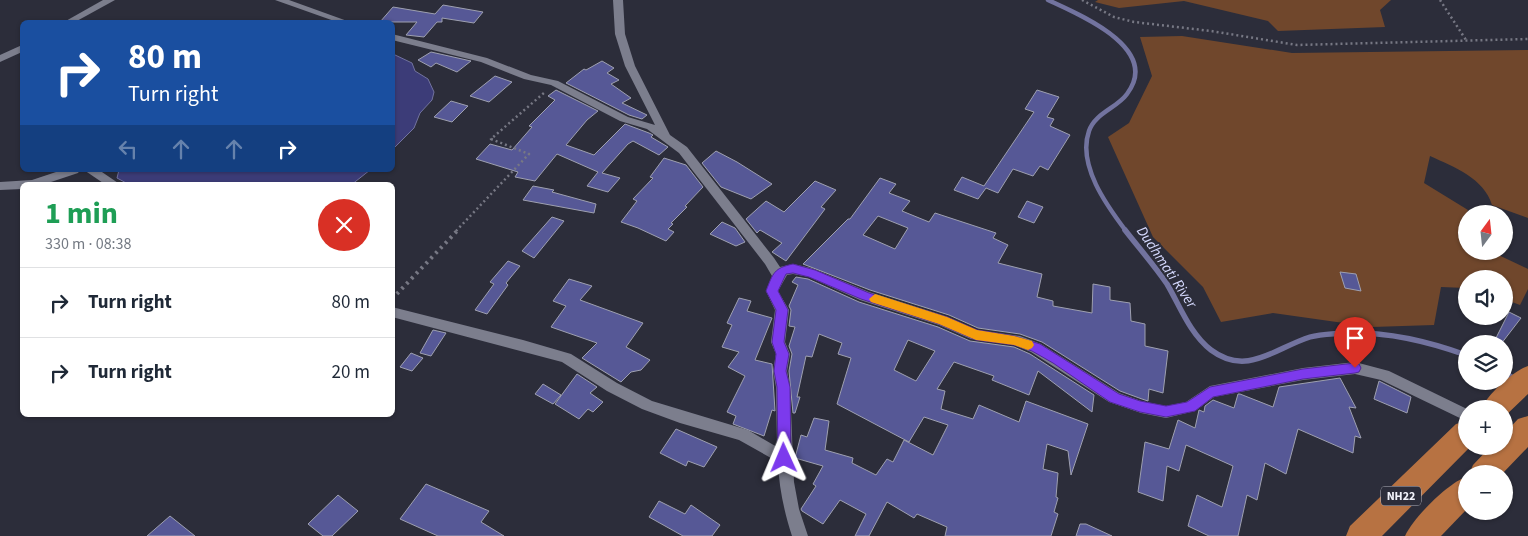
<!DOCTYPE html>
<meta charset="utf-8">
<style>
body{margin:0;font-family:"Source Sans 3",sans-serif;background:#f2f2f3;color:#1f2937;height:100vh;display:flex;flex-direction:column;font-size:19px;white-space:nowrap}
*{box-sizing:border-box;margin:0}
p{font-size:16px;color:#747a83}
.icon{flex:none;width:28px;height:28px;fill:none;stroke:currentColor;stroke-width:2;stroke-linecap:round;stroke-linejoin:round}
.map{position:relative;flex:1;overflow:hidden}
.drawer{position:absolute;left:20px;top:182px;width:375px;height:235px;display:flex;flex-direction:column;background:#fff;border-radius:8px;box-shadow:0 1px 4px #0004}
.drawer>*{flex:none}
.guide{position:absolute;left:20px;top:20px;width:375px;height:152px;border-radius:8px;box-shadow:0 1px 4px #0004;background:#1a4fa0;color:#fff;overflow:hidden}
.needle{width:32px;rotate:15deg}
.tools{position:absolute;left:1458px;top:205px;display:grid;gap:10px}
.tools a{display:grid;place-items:center;width:55px;height:55px;border-radius:50%;background:#fff;box-shadow:0 1px 4px #0004;font-size:25px}
.pin{position:absolute;display:grid;place-items:center;width:42px;height:42px;color:#fff;margin:-51px -21px;border-radius:50% 50% 50% 0;rotate:-45deg;box-shadow:0 0 5px #0007}
.pin .icon{rotate:45deg}
.me{position:absolute;width:55px;margin:-28px;rotate:359deg;stroke-linejoin:round;filter:drop-shadow(0 0 4px #0008)}
.turn{display:flex;align-items:center;gap:18px;height:105px;padding:0 25px;font-size:22px}
.turn .icon{width:65px;height:65px;stroke-width:2.5}
.turn b{display:block;font-size:35px;line-height:42px}
.lanes{display:flex;align-items:center;height:48px;padding:0 25px;background:#0003;justify-content:center;gap:25px;direction:ltr}
.lanes .off{opacity:.35}
.round{display:grid;place-items:center;flex:none;width:52px;height:52px;border-radius:26px;background:#f2f2f3}
.head{display:flex;align-items:center;justify-content:space-between;height:85px;padding:0 25px}
h1{font-size:30px;font-weight:700;line-height:38px;color:#1e9e55}
ul{padding:0;list-style:none}
li{display:flex;align-items:center;gap:15px;height:70px;padding:0 25px;border-top:1px solid #e0e1e3}
li div{flex:1}
li b{display:block;font-size:19px}
li em{font-style:normal}
.map>svg:first-child{display:block}
.green{fill:#70472c}
.water{fill:#3c3c78;stroke:#72739f}
.lines{fill:none;stroke-linecap:round;stroke-linejoin:round}
.stream-far1{stroke:#72739f;stroke-width:4.5}
.stream{stroke:#72739f;stroke-width:5.5}
.building{fill:#565896;stroke:#9ea0b0;fill-rule:evenodd}
.path-far1{stroke:#777884;stroke-width:2.5;stroke-dasharray:2 3;stroke-linecap:butt}
.path{stroke:#777884;stroke-width:4;stroke-dasharray:2.5 4.5;stroke-linecap:butt}
.street{fill:#7c7e8d;fill-rule:evenodd}
.highway{fill:#b77242;fill-rule:evenodd}
.route{fill:#7c3aed;stroke:#51269a}
.slow{fill:#f59e0b}
.labels{text-anchor:middle;stroke-width:4;stroke-linejoin:round;paint-order:stroke}
.shield{fill:#2c2d3a;stroke:#b6b7c0;stroke-width:1}
.shield-label{font-size:12px;font-weight:bold;fill:#f1f2fa}
.water-label{font-size:15px;font-style:italic;fill:#d6daff;stroke:#2c2d3a}
</style>
<div class="map">
<svg width="1528" height="536" viewBox="0 0 1528 536">
<rect width="100%" height="100%" fill="#2c2d3a"/>
<!-- green -->
<g class="green">
<path d="M1098,0H1391L1380,10L1385,27L1278,31L1268,21L1184,1L1119,8L1095,2Z"/>
<path d="M1182,36L1292,53L1528,50V218L1492,205C1484,178 1454,167 1430,156L1424,183L1468,210L1458,236L1466,240V251H1490L1528,269V289L1520,305L1504,299V279H1466V288L1441,287L1434,325L1372,327L1273,313L1221,322L1203,287L1153,237L1108,137L1129,123L1152,76L1140,37Z"/>
</g>
<!-- water -->
<g class="water">
<path d="M393,54L412,63L415,71L428,79L434,92L432,100L420,113L414,128L393,149Z"/>
<path d="M119,170H370L351,185H130L117,178Z"/>
</g>
<g class="lines">
<!-- stream-far1 -->
<path class="stream-far1" d="M1048,0C1078,14 1162,48 1127,94C1117,108 1095,113 1089,131C1077,165 1107,206 1126,231"/>
<!-- stream -->
<g class="stream">
<path d="M1125,230C1139,248 1154,265 1167,284C1180,306 1190,334 1211,350C1247,377 1275,348 1310,337C1320,334 1332,334 1343,333C1385,331 1427,341 1466,355"/>
<path d="M1504,373L1528,386"/>
</g>
</g>
<!-- building -->
<g class="building">
<path d="M443,5L483,12L474,23L442,18V22H437L424,37L406,35L417,22H380L393,7L435,14Z"/>
<path d="M431,52L471,61L457,72L436,63L431,67L418,60Z"/>
<path d="M602,61L614,68L607,73L619,80L611,84L631,98L622,103L647,115L642,119L629,115L566,83L584,69L586,70Z"/>
<path d="M495,76L512,82L489,102L470,96Z"/>
<path d="M556,90L598,111L587,120L566,145L594,155L625,124L649,133L653,135L651,137L668,147L659,155L633,141L628,144L602,173L620,178L608,192L587,186L598,172L557,154L535,181L515,177L518,172L476,159L490,144L512,150L532,127L529,126L555,100L548,96Z"/>
<path d="M1037,90L1059,97L1047,117L1054,119L1050,126L1070,135L1048,170L1040,166L1033,176L1013,169L998,193L986,188L978,199L954,190L962,177L984,186L1034,112L1025,109Z"/>
<path d="M451,101L468,106L452,122L434,117Z"/>
<path d="M716,151L737,162L772,184L751,199L721,187L702,163Z"/>
<path d="M664,158L686,165L703,187L685,206L687,207L671,223L673,224L668,229L674,232L666,241L638,228L621,222L637,201L633,199L653,178L650,177Z"/>
<path d="M880,178L896,184L889,193L910,201L902,211L929,222L935,213L996,233L993,238L1008,245L998,263L1042,274L1037,297L1053,301V306L1092,313L1093,284L1110,287V300L1130,303L1131,321L1145,324V346L1168,351L1163,393L1149,389L1148,401L1142,399L1120,391L1042,342L1020,334L978,328L949,315L870,290L803,264L848,219H850ZM878,216L908,228L895,249L863,235Z"/>
<path d="M815,181L836,190L821,207L825,209L786,261L772,252L782,243L760,230L757,233L746,219L766,201L784,212Z"/>
<path d="M533,186L554,190L552,192L596,204L594,213L523,200Z"/>
<path d="M1027,201L1043,207L1034,223L1018,217Z"/>
<path d="M552,217L564,221L534,258L522,251Z"/>
<path d="M722,222L735,228L745,242L736,246L710,234Z"/>
<path d="M508,261L520,266L506,283L508,285L487,314L475,310L494,284L490,282Z"/>
<path d="M1340,272L1356,274L1361,291L1345,288Z"/>
<path d="M796,277L808,279L859,302L938,327L970,341L1014,347L1030,354L1094,395L1092,412L1038,371L1029,395L992,380L994,376L954,362L937,389L945,391L941,409L973,419L979,405L1019,422L1026,401L1088,424L1071,475L1068,451L1047,444L1043,469L1058,473L1056,497L1058,498L1054,512L1058,514L1051,536H945L947,527L917,514L914,518L887,502L869,536H855L866,514L840,500L823,524L802,511L801,509L816,486L813,484L823,466L795,458L801,435L807,437L814,418L829,421L825,450L853,458L852,463L876,475L887,459L893,462L904,440L933,455L948,425L924,417L909,442L837,404L851,358L838,354L842,343L819,334L812,357L806,356L797,397H800L795,413H793L789,371L792,354L789,346L795,327L789,326L791,310L789,306L798,285L792,282ZM908,340L935,351L916,381L894,370Z"/>
<path d="M569,279L592,286L580,300L643,323L626,347L650,360L641,370L631,372L621,382L582,358L597,343L551,327L566,306L553,301Z"/>
<path d="M739,298L751,301L747,311L772,318L755,360L772,364L775,411L772,410L764,436L733,424L736,416L727,412L745,376L728,367L739,352L722,347L732,325L727,323Z"/>
<path d="M1509,312L1521,318L1501,344H1493Z"/>
<path d="M433,330L446,333L431,356L420,353Z"/>
<path d="M411,353L423,358L412,371L400,367Z"/>
<path d="M577,374L597,387L590,393L603,402L593,412L588,409L579,419L555,404Z"/>
<path d="M1340,378L1356,408L1349,407L1361,438L1355,436L1353,453L1298,429L1286,474L1265,463L1257,500L1247,495L1238,536H1209L1188,526L1197,495L1222,507L1233,466L1186,445L1179,471L1167,466L1163,501L1138,492L1145,442L1169,449L1178,420L1195,428L1199,410L1204,412L1205,406L1213,400L1234,408L1238,394H1240L1273,407L1279,387Z"/>
<path d="M1379,381L1411,397L1407,413L1374,399Z"/>
<path d="M543,384L561,395L553,404L535,394Z"/>
<path d="M676,429L717,447L704,467L688,461L686,466L660,453Z"/>
<path d="M426,484L489,511L481,522L504,536H438L400,519Z"/>
<path d="M338,495L358,511L332,536H323L308,524Z"/>
<path d="M659,501L685,514L691,505L720,525L712,536H683L649,517Z"/>
<path d="M170,516L195,536H147Z"/>
<path d="M1080,524H1086L1112,536H1076Z"/>
</g>
<g class="lines">
<!-- path-far1 -->
<g class="path-far1">
<path d="M1082,0L1114,17L1134,22L1211,31L1297,45L1528,39"/>
<path d="M1440,0L1466,40"/>
<path d="M456,231L529,154L491,139L545,92"/>
</g>
<!-- path -->
<path class="path" d="M392,299L458,230"/>
<!-- street -->
<g class="street">
<path d="M103,0H115L75,22H64Z"/>
<path d="M275,0H289L350,22H337Z"/>
<path d="M613,0H623L625,34L635,66L670,135L687,147L774,258L780,267L793,264L811,268L869,292L948,317L977,330L1020,336L1041,344L1119,393L1141,401L1166,406L1186,402L1210,386L1303,368L1355,362L1389,371L1467,409L1466,421L1381,380L1355,374L1303,380L1214,397L1195,411L1166,418L1141,413L1109,402L1031,352L1014,345L971,339L939,325L860,300L809,277L793,274L787,275L778,291L789,310L785,342L790,354L787,371L790,387L794,482L799,509L808,536H792C784,511 779,488 778,462L739,440L680,423L642,409L607,391L562,362L392,317V307L523,340L571,354L617,383L652,401L748,430L777,447L776,387L773,371L776,354L771,342L775,310L766,291L772,276L765,264L679,153L647,129L620,121L551,85L524,79L481,62L392,40V34L487,58L531,75L558,81L628,117L655,125L625,66L615,34Z"/>
<path d="M22,45V52L0,62V55Z"/>
<path d="M62,170H80L78,173L42,185H22V189L0,190V182L32,180Z"/>
<path d="M84,170H99L121,185H106Z"/>
</g>
<!-- highway -->
<g class="highway">
<path d="M1528,366V394L1504,417V409H1481C1488,394 1513,371 1528,366Z"/>
<path d="M1528,416V447L1502,474H1469L1473,465L1491,446H1504V434L1518,419Z"/>
<path d="M1466,421V446H1471L1382,536H1346L1350,526L1456,424Z"/>
<path d="M1466,477V510L1441,536H1405C1413,518 1448,483 1466,477Z"/>
</g>
</g>
<!-- route -->
<path class="route" d="M793,264L815,270L869,293L947,317L977,330L1014,336L1040,344L1119,394L1140,401L1166,406L1187,402L1210,387L1303,369L1355,363L1359,364L1361,368L1359,372L1355,373L1303,379L1213,397L1195,411L1166,417L1140,412L1110,402L1053,363L1032,351L1014,345L976,340L939,324L861,299L809,277L793,273L786,274L778,291L788,310L784,342L789,354L786,371L790,387L791,458L789,462L784,464L780,462L778,458L777,387L774,371L776,354L772,342L776,310L766,291C773,273 774,268 793,264Z"/>
<!-- slow -->
<path class="slow" d="M875,294L947,317L977,330L1014,336L1032,341L1034,345L1032,348L1028,350L1014,345L976,340L939,324L871,302L869,299Z"/>
<g class="labels">
<!-- shield labels -->
<rect class="shield" x="1381" y="486.5" width="40" height="19" rx="4"/>
<g class="shield-label">
<text x="1401" y="500">NH22</text>
</g>
<!-- water labels -->
<g class="water-label">
<text transform="translate(1167 267) rotate(56)" y="5">Dudhmati River</text>
</g>
</g>
</svg>
<div class="tools">
<a><svg class="needle" viewBox="-14 -14 28 28"><path d="M0-13l5 13h-10z" fill="#e53935"/><path d="M0 13l5-13h-10z" fill="#747a83"/></svg></a>
<a><svg class="icon" aria-label="sound" viewBox="0 0 24 24"><path d="M4 9h4l5-4v14l-5-4H4zM17 9q2 3 0 6"/></svg></a>
<a><svg class="icon" aria-label="layers" viewBox="0 0 24 24"><path d="M12 4l9 5-9 5-9-5zM3 14l9 5 9-5"/></svg></a>
<a>+</a>
<a>−</a>
</div>
<div class="pin" style="left:1355px;top:368px;background:#d93025"><svg class="icon" aria-label="arrive" viewBox="0 0 24 24"><path d="M6 21V4h12l-3 4 3 4H6"/></svg></div>
<svg class="me" style="left:784px;top:458px" viewBox="-20 -20 40 40"><path d="M0-17L14 15 0 8-14 15z" fill="#7c3aed" stroke="#fff" stroke-width="4"/></svg>
<div class="guide">
<div class="turn"><svg class="icon" aria-label="right" viewBox="0 0 24 24"><path d="M7 20v-9h11M14 6l5 5-5 5"/></svg><div><b>80 m</b>Turn right</div></div>
<div class="lanes"><svg class="icon off" aria-label="left" viewBox="0 0 24 24"><path d="M17 20v-9H6M10 6l-5 5 5 5"/></svg><svg class="icon off" aria-label="ahead" viewBox="0 0 24 24"><path d="M12 20V5M6 11l6-6 6 6"/></svg><svg class="icon off" aria-label="ahead" viewBox="0 0 24 24"><path d="M12 20V5M6 11l6-6 6 6"/></svg><svg class="icon" aria-label="right" viewBox="0 0 24 24"><path d="M7 20v-9h11M14 6l5 5-5 5"/></svg></div>
</div>
<section class="drawer">
<div class="head"><div><h1>1 min</h1><p>330 m · 08:38</p></div><a class="round" style="background:#d93025;color:#fff"><svg class="icon" aria-label="close" viewBox="0 0 24 24"><path d="M6 6l12 12M18 6L6 18"/></svg></a></div>
<ul>
<li><svg class="icon" aria-label="right" viewBox="0 0 24 24"><path d="M7 20v-9h11M14 6l5 5-5 5"/></svg><div><b>Turn right</b></div><em>80 m</em></li>
<li><svg class="icon" aria-label="right" viewBox="0 0 24 24"><path d="M7 20v-9h11M14 6l5 5-5 5"/></svg><div><b>Turn right</b></div><em>20 m</em></li>
</ul>
</section>
</div>
